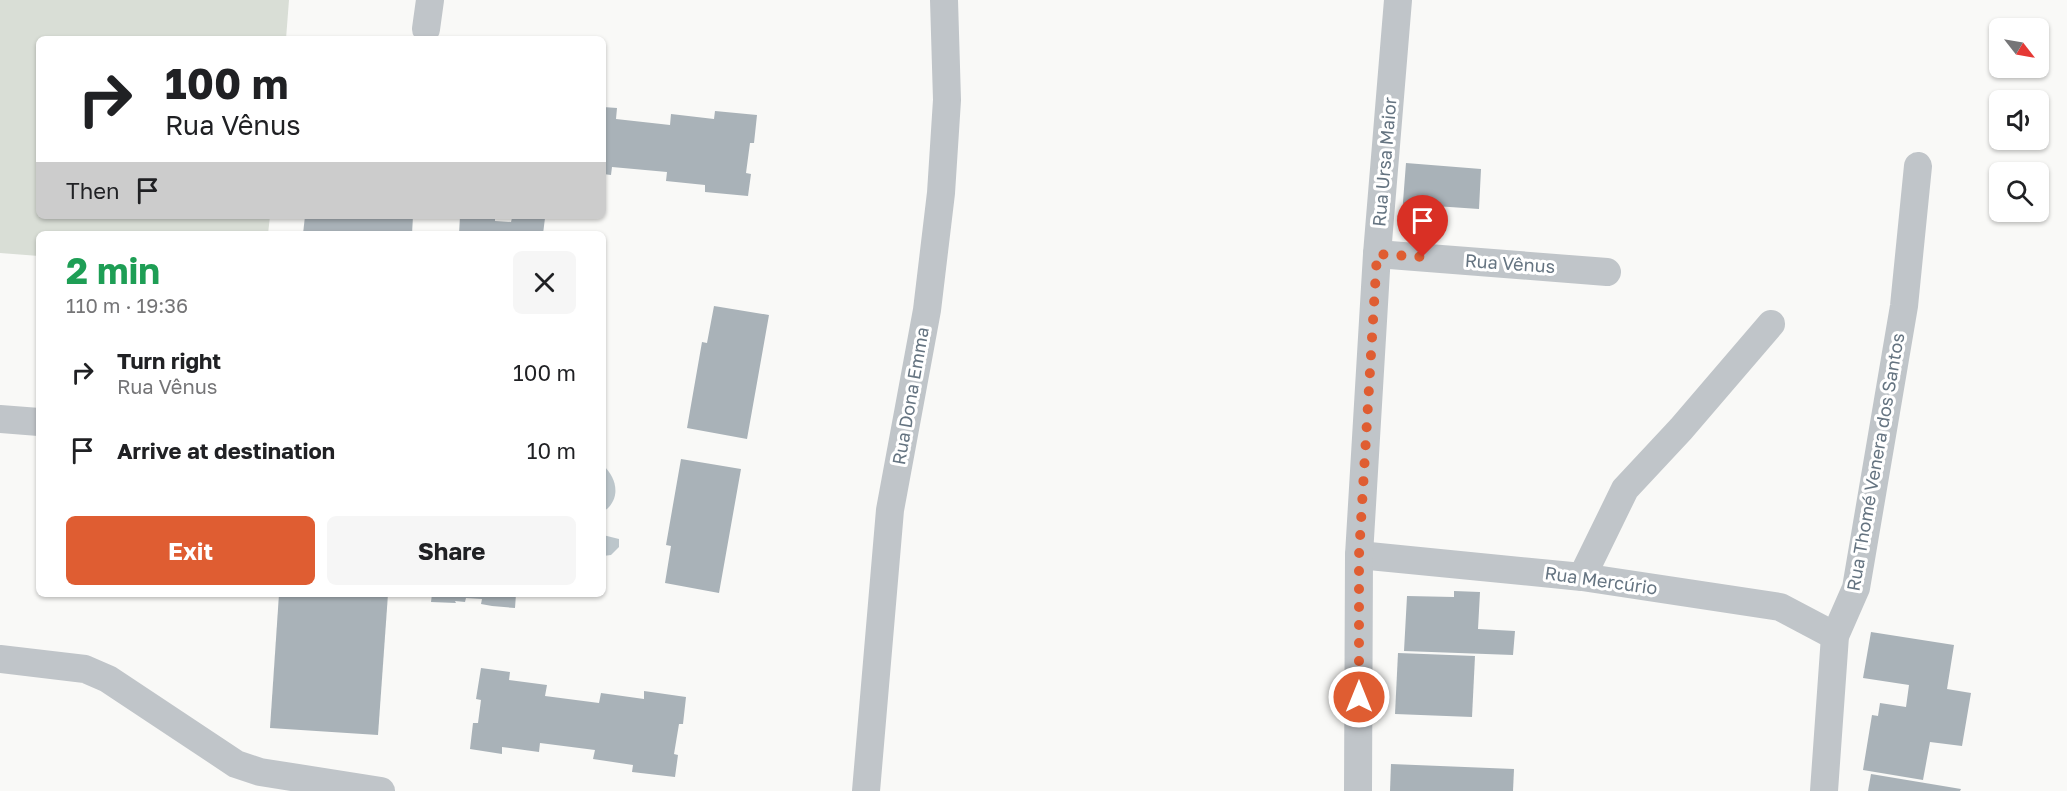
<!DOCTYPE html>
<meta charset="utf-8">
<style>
body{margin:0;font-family:"Golos Text",sans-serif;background:#f6f6f6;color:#202124;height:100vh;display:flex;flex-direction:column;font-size:22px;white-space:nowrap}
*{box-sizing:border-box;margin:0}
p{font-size:20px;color:#757577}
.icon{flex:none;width:33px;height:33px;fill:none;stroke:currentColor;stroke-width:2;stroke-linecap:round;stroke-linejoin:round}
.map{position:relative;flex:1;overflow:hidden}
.details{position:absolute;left:36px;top:231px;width:570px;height:366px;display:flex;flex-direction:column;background:#fff;border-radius:9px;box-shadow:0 2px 4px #0004}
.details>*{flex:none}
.top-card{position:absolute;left:36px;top:36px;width:570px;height:183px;border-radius:9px;box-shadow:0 2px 4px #0004;background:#fff;color:#202124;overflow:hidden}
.needle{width:39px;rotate:121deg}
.tools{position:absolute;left:1989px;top:18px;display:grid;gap:12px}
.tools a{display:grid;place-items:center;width:60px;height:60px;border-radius:9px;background:#fff;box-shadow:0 2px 4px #0004;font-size:30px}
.pin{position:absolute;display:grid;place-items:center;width:51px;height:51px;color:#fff;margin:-62px -26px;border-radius:50% 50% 50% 0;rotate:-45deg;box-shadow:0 0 6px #0007}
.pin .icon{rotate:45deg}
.me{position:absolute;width:66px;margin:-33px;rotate:0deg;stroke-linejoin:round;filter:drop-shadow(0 0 4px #0008)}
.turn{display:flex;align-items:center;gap:21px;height:126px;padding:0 30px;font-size:27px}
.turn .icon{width:78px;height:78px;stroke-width:2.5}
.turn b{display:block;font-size:42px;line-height:51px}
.then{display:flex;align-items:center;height:57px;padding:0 30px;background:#0003;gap:12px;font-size:22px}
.round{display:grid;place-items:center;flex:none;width:63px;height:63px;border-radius:9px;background:#f6f6f6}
.headline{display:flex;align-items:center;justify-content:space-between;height:102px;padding:0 30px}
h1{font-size:36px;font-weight:700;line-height:45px;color:#1e9e55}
.cta{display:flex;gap:12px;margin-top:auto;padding:12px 30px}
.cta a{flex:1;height:69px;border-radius:9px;background:#df5d32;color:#fff;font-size:24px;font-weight:700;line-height:69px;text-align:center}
.cta a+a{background:#f6f6f6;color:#202124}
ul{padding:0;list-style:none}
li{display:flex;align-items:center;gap:18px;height:78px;padding:0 30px}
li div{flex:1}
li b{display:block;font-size:22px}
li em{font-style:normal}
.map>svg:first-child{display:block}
.green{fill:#d9ded6}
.water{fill:#bcc6cb}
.building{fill:#a9b2b8}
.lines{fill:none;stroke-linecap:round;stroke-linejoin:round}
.minor{stroke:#c0c5c9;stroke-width:28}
.route{stroke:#df5d32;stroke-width:10;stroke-dasharray:0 18}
.labels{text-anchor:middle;stroke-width:6;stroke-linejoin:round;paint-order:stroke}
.street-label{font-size:18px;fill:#657481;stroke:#fff}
</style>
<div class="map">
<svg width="2067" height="791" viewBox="0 0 2067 791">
<rect width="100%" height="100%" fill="#f9f9f7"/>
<!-- green -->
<path class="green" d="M0,0H289L286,39H39V216H270L268,234H39V256L0,253Z"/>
<!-- water -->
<g class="water">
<path d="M603,465C617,478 622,499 603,512Z"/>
<path d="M603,535L619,539V547L611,555L603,556Z"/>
</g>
<!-- building -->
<g class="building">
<path d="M603,107L617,108L616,119L670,125L671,114L714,119L715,111L757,115L754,143H750L746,173L751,174L748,196L705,192V185L666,181L667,172L612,167L611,175L603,174Z"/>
<path d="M1406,163L1481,169L1479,209L1435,206L1434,230L1401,228Z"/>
<path d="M305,216H413L412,234H303Z"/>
<path d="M460,216H486L495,217V221L511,222L512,218H519V216L545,218L543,234H459Z"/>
<path d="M714,306L769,315L747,439L687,428L702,342L707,343Z"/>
<path d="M681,459L741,469L719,593L665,583L671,546L666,545Z"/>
<path d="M1454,591L1480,592L1478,629L1515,631L1513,655L1404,651L1407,596L1454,597Z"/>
<path d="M279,594H388L378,735L270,728Z"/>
<path d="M432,594H516L515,608L492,606L481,604L482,599L466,598L465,602L455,601L456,603L431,602Z"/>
<path d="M1871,632L1954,645L1947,689L1971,693L1962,746L1930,742L1923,780L1863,770L1872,715L1878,716L1880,703L1906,707L1909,685L1863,678Z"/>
<path d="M1398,653L1475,656L1472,717L1395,714Z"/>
<path d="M481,668L510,672L509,680L547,685L545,696L599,703L601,693L644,699V691L686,697L683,724H679L674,754L678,755L675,777L632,772L633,765L593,759L595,750L540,743L539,752L502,747V754L470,749L473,723H478L481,700L476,699Z"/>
<path d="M1391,764L1514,769L1513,791H1390Z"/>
<path d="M1871,774L1961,789L1960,791H1868Z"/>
</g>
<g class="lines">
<!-- minor -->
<g class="minor">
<path d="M426,29L430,0"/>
<path d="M1377,254L1607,272"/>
<path d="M0,419L39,422"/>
<path d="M1359,555L1582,577L1780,607L1835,636"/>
<path d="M1582,577L1625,489L1681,429L1771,324"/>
<path d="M0,659L85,669L108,679L236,764L260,772L381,791"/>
<path d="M866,791L890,510L927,310L941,193L947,100L944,0"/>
<path d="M1358,791L1359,555L1377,254L1398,0"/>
<path d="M1824,791L1835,636L1856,588L1904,306L1918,166"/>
</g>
</g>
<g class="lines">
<!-- route -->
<path class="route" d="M1359,697V555L1377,254L1423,257"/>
</g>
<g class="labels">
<!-- street labels -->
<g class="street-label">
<text transform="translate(1385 162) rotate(-85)" y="6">Rua Ursa Maior</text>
<text transform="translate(1510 264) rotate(4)" y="6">Rua Vênus</text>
<text transform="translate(911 396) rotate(-80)" y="6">Rua Dona Emma</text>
<text transform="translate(1876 462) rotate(-80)" y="6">Rua Thomé Venera dos Santos</text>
<text transform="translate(1601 581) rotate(8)" y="6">Rua Mercúrio</text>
</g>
</g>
</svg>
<div class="tools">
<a><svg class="needle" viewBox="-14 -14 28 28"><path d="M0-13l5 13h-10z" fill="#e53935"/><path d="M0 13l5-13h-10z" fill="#757577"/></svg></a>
<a><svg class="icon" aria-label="sound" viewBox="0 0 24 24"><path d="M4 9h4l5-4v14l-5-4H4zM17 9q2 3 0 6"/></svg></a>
<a><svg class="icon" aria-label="search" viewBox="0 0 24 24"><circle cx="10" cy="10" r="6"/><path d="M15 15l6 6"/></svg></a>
</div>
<div class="pin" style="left:1423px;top:257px;background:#d93025"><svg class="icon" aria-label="arrive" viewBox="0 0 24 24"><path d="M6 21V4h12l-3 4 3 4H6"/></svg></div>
<svg class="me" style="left:1359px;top:697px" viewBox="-20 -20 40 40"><circle r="17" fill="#df5d32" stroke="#fff" stroke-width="3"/><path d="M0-11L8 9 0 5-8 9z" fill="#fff"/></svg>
<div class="top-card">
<div class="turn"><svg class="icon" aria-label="right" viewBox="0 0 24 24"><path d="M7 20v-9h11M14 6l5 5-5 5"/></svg><div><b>100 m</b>Rua Vênus</div></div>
<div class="then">Then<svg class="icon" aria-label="arrive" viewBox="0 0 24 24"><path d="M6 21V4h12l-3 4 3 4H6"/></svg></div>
</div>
<section class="details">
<div class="headline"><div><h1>2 min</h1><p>110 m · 19:36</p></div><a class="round"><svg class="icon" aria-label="close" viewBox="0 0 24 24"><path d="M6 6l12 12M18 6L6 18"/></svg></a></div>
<ul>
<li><svg class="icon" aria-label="right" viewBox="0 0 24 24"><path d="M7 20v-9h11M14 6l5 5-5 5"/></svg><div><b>Turn right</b><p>Rua Vênus</p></div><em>100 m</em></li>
<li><svg class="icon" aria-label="arrive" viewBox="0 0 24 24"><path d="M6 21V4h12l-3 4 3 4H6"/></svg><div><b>Arrive at destination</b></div><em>10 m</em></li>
</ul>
<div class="cta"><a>Exit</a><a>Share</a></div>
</section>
</div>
